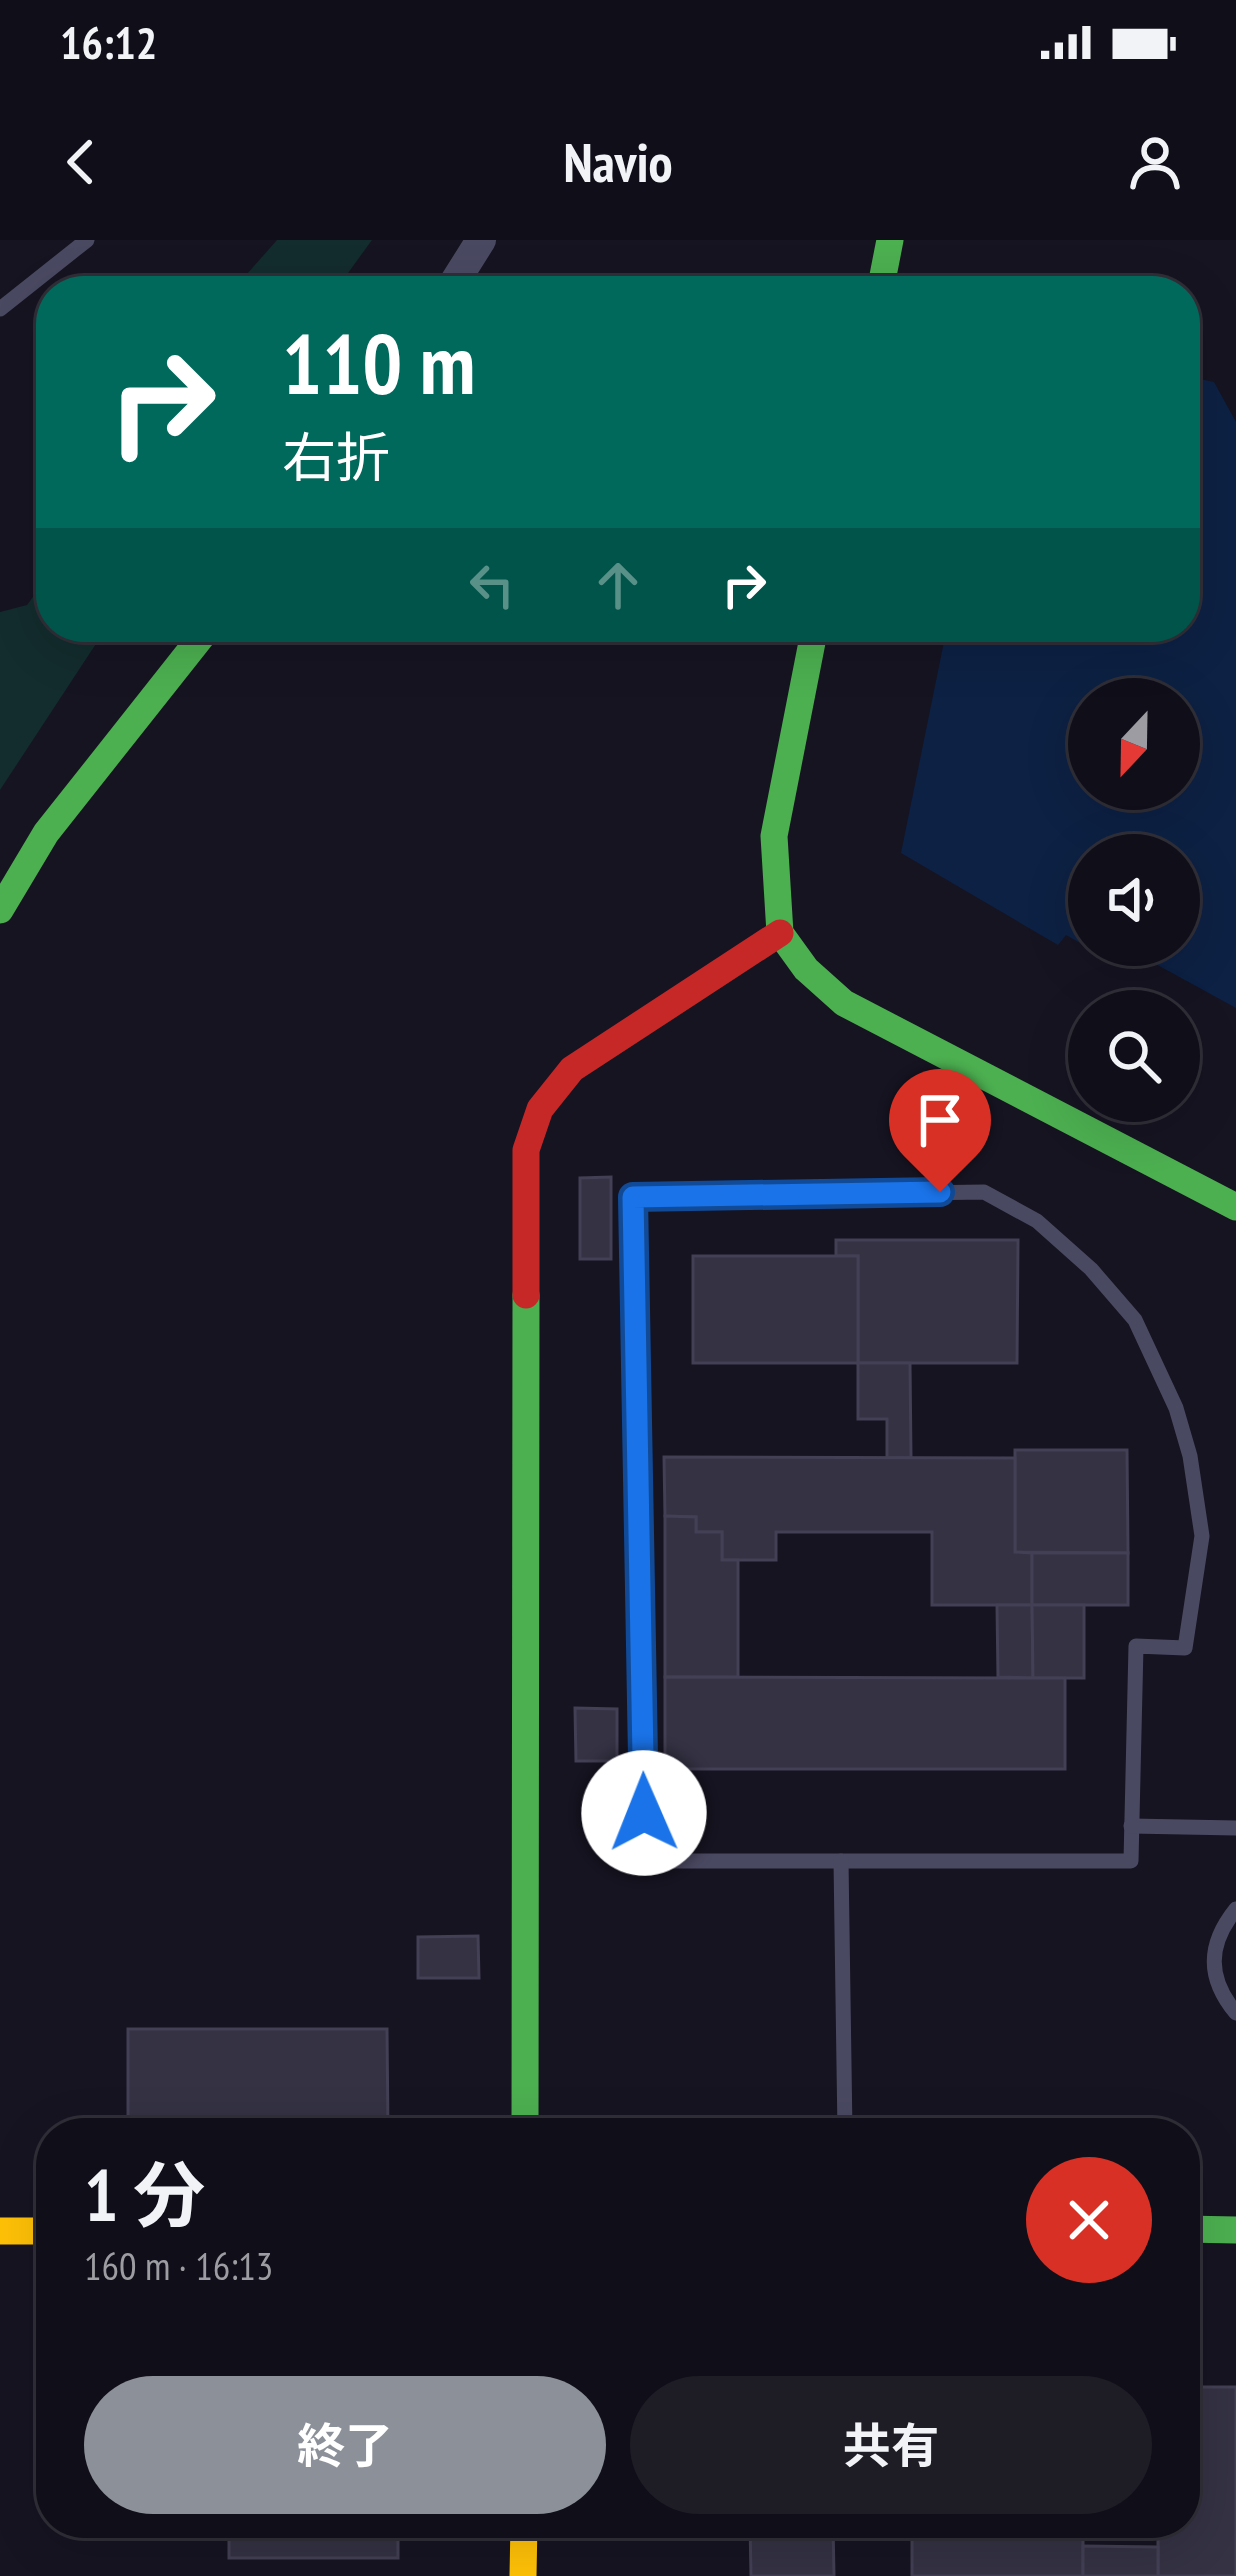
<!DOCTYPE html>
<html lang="ja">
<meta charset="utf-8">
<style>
body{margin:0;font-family:"PT Sans Narrow","Noto Sans JP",sans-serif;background:#1e1d26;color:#f1f3f6;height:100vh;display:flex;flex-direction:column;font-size:45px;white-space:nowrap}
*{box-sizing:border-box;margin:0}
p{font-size:39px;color:#9c9ca2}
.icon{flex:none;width:66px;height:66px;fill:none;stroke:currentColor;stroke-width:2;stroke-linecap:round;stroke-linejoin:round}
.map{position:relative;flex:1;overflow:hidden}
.side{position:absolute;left:36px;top:1878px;width:1164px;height:420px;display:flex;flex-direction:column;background:#100f19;border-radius:48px;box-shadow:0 12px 48px #0002,0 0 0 3px #302f38}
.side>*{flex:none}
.hud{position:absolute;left:36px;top:36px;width:1164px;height:366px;border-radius:48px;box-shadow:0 12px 48px #0002,0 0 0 3px #302f38;background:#00695c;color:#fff;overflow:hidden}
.needle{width:78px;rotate:202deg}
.controls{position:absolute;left:1068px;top:438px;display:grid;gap:24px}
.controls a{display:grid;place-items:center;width:132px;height:132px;border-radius:50%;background:#100f19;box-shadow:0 12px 48px #0002,0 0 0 3px #302f38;font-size:60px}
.pin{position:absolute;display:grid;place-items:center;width:102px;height:102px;color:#fff;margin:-123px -51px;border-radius:50% 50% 50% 0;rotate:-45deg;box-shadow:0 0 12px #0007}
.pin .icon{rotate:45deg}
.me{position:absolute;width:132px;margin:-66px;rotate:359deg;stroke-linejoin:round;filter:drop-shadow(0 0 9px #0008)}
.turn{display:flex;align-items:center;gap:42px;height:252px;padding:0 48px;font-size:54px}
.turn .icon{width:156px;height:156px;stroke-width:2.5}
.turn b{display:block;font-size:84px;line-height:102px}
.lanes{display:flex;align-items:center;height:114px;padding:0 48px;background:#0003;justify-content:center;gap:60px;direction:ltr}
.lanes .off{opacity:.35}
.round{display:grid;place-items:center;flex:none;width:126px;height:126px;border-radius:63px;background:#1e1d26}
.head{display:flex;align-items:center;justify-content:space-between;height:204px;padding:0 48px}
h1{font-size:72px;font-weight:700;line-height:90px}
.action{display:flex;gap:24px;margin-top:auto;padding:24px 48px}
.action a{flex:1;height:138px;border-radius:72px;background:#8c9099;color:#fff;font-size:48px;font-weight:700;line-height:138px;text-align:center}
.action a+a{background:#1e1d26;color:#f1f3f6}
.status{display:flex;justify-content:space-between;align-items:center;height:84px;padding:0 60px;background:#100f19;direction:ltr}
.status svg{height:33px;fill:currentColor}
header{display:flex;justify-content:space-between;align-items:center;height:156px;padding:0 48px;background:#100f19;font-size:54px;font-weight:700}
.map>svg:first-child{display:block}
.green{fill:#132c2d}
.water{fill:#0d2144;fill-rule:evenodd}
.building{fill:#343243;stroke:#433f54;stroke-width:3}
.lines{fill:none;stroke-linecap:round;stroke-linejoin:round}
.lane{stroke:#4a4962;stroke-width:15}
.street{stroke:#4a4962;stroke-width:30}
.fast{stroke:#4caf50;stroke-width:27}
.slow{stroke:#ffc107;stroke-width:27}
.jam{stroke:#c62828;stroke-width:27}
.route-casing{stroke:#114b97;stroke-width:30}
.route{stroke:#1a73e8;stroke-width:21}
</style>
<div class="status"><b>16:12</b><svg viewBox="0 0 49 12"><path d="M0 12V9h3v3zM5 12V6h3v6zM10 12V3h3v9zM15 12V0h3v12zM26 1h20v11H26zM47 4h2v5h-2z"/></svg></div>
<header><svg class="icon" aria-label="back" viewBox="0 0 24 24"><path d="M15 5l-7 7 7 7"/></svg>Navio<svg class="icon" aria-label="person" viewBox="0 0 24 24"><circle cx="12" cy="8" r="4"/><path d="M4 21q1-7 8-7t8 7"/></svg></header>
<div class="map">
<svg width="1236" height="2336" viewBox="0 0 1236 2336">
<rect width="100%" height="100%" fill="#161421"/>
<!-- green -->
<g class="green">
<path d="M277,0H372L335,51H232Z"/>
<path d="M51,333V387H107L0,550V372L27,365Z"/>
</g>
<!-- water -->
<path class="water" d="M1185,136L1214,142L1236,182V768L1121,705H1179V615H1089V694L1082,704L1066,695L1058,705L901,613L947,387H1185ZM1089,459H1179V549H1089Z"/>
<!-- building -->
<g class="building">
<path d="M611,937V1019H580V938Z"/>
<path d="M836,1000H1018L1017,1123H858V1016H836Z"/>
<rect x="693" y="1016" width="165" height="107"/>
<path d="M858,1123H910L911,1218H887V1179H858Z"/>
<path d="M1015,1210H1127L1128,1313L1015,1312Z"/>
<path d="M664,1217L1015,1218V1312L1032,1313V1365H932V1292H776V1320H722V1292H696V1277L665,1276Z"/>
<path d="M665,1276L696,1277V1292H722V1320H738V1437H665Z"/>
<rect x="1032" y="1313" width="96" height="52"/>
<path d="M997,1365H1032L1033,1438L998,1437Z"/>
<path d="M1032,1365H1084V1438H1033Z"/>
<path d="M665,1437L1065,1438V1529H665Z"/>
<path d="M575,1468L617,1469V1521H576Z"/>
<path d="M478,1696L479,1738H418V1697Z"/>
<path d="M128,1789H387L388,1893H128Z"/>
<path d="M1185,2147H1236V2336H1158V2283H1185Z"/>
<rect x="229" y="2283" width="169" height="35"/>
<path d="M750,2283H833L834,2336H751Z"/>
<rect x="912" y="2283" width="171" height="53"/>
<path d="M1083,2306L1158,2307V2336H1083Z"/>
</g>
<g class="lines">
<!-- lane -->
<g class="lane">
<path d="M0,69L87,0"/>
<path d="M984,952L1037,981L1091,1029L1135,1080L1176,1168L1190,1216L1202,1296L1185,1408L1136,1406L1131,1621H644L633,957Z"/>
<path d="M1131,1586L1236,1588"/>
<path d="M841,1621L845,1893"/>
<path d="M1236,1669C1207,1705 1207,1738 1236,1773"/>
</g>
<!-- street -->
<path class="street" d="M449,51L481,0"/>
<!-- fast -->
<g class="fast">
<path d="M880,51L890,0"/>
<path d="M815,387L774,596L780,693L806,729L844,763L1236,967"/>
<path d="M0,670L46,593L209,387"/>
<path d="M525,1893L526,1055"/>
<path d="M1185,1989L1236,1990"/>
</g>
<!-- slow -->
<g class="slow">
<path d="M0,1991H51"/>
<path d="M523,2336L524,2283"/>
</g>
<!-- jam -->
<path class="jam" d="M526,1055V910L540,869L572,829L780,693"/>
</g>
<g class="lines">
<defs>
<path id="route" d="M644,1573L633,957L940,952"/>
</defs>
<!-- route casing -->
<use href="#route" class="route-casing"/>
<!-- route -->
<use href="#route" class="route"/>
</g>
</svg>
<div class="controls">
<a><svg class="needle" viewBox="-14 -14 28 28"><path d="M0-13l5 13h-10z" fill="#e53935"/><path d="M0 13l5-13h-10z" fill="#9c9ca2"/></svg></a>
<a><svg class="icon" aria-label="sound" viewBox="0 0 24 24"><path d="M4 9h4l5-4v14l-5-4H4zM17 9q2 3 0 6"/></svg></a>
<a><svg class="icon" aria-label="search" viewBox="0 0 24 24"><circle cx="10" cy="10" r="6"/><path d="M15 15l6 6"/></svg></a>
</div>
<div class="pin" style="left:940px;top:952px;background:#d93025"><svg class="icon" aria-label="arrive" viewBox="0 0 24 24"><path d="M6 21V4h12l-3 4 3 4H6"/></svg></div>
<svg class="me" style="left:644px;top:1573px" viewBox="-20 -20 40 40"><circle r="19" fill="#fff"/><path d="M0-13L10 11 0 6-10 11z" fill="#1a73e8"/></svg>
<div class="hud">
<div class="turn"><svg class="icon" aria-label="right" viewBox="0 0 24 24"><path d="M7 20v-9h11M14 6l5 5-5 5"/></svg><div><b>110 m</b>右折</div></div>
<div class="lanes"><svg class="icon off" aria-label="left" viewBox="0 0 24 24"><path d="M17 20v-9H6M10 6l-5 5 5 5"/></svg><svg class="icon off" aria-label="ahead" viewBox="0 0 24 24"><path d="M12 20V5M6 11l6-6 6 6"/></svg><svg class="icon" aria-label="right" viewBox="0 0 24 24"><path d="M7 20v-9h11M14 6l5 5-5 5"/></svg></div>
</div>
<section class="side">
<div class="head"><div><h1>1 分</h1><p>160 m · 16:13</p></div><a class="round" style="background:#d93025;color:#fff"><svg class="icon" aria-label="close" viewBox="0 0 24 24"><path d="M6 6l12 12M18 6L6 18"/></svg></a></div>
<div class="action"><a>終了</a><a>共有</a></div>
</section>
</div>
